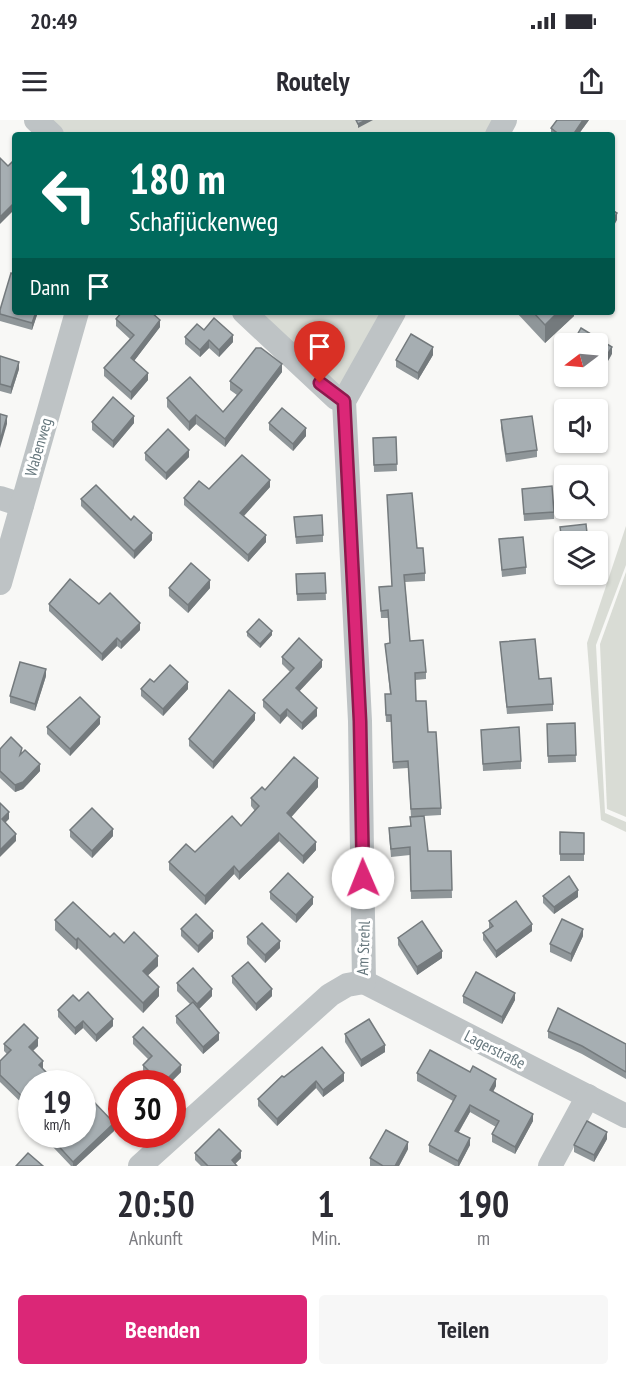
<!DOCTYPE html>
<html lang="de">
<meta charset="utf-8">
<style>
body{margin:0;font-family:"PT Sans Narrow",sans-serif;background:#f7f7f7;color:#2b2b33;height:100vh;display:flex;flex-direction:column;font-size:22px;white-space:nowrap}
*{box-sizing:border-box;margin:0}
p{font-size:20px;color:#7c7c81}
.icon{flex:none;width:33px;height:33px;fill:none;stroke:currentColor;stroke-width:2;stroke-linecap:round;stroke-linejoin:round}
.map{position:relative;height:1046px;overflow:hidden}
.side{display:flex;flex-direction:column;background:#fff;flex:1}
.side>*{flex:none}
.banner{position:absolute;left:12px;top:12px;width:603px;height:183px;border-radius:6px;box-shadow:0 2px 4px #0004;background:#00695c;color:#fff;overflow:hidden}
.needle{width:39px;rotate:254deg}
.tools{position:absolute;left:554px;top:213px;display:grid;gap:12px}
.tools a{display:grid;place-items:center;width:54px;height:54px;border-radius:6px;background:#fff;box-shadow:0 2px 4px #0004;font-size:30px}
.speed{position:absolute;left:18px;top:950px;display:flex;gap:12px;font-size:30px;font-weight:700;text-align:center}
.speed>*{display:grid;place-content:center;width:78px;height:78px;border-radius:50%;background:#fff;box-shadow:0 2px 4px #0004;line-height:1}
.speed small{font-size:15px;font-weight:400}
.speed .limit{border:9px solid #d22;background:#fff;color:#111}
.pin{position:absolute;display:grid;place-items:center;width:51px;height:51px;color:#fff;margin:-62px -26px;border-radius:50% 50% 50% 0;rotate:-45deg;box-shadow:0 0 6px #0007}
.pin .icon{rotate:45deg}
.me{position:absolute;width:66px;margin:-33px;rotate:359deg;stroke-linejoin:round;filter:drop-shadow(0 0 4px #0008)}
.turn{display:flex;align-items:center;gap:21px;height:126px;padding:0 18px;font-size:27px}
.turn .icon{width:78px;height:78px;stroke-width:2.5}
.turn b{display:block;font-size:42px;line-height:51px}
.then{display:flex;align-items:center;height:57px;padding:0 18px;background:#0003;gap:12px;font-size:22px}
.eta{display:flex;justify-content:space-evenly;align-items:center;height:102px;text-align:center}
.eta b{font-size:36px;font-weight:800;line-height:42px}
.button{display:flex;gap:12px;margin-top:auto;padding:12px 18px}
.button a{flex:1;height:69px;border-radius:6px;background:#db2777;color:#fff;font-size:24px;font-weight:800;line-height:69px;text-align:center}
.button a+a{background:#f7f7f7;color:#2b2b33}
.status{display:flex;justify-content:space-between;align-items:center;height:42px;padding:0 30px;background:#fff;direction:ltr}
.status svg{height:16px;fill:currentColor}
header{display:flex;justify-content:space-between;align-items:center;height:78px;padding:0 18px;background:#fff;font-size:27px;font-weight:800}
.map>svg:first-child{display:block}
.green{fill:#d9dcd5}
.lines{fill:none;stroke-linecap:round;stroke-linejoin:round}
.minor{stroke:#bec3c5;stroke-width:24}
.wall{fill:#8f9699}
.shaded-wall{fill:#747a7d}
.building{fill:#a6aeb2;stroke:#747a7d;stroke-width:1.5}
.route-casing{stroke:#8e194d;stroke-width:15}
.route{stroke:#db2777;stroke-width:10}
.labels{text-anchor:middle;stroke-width:6;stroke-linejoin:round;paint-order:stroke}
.street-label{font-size:16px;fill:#66777d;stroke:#fff}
</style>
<div class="status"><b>20:49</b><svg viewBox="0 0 49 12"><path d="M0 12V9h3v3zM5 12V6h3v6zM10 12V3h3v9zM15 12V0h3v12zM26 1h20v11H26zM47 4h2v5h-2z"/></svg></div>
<header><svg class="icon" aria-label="menu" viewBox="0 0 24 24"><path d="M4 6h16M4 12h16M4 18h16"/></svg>Routely<svg class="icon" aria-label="share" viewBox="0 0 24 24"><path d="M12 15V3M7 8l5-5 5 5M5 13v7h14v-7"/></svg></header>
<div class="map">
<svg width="626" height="1046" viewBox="0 0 626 1046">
<rect width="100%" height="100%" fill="#f8f8f6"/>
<!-- green -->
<g class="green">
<path d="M36,0H505L497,15H52Z"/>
<path d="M244,192H394L346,272Z"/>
<path d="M626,406V445L596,525L605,693L626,702V712L601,700L587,523Z"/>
<path d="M626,452V697L607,689L600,524Z"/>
</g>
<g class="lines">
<!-- minor -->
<g class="minor">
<path d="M36,0L52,15"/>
<path d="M497,15L505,0"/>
<path d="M244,192L336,278L344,281"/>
<path d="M0,378L22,385"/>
<path d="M0,463L77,192"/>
<path d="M364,862L360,601L344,281L394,192"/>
<path d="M364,862L626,996"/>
<path d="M140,1046L330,875L347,865L364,862"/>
<path d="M550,1046L588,976"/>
</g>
</g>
<!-- wall -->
<g class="wall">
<path d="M589,0L578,15H551V8Z"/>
<path d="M0,190L38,192L32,210L0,201Z"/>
<path d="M122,192H156L154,194L160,207L134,241L148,260L131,280L104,256V248L130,219L116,206V199Z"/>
<path d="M516,192H574V196L545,223Z"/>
<path d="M204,210L233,222L219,237L209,228L200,237L185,224V217Z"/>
<path d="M612,234L595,263L583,256H597Z"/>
<path d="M433,235L418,260L396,247V240Z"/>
<path d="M0,236L19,249L11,274L0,271Z"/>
<path d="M282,252L225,327L196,304L189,311L167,287V278L223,292L237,275L230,270V261Z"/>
<path d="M501,300L537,330V337L506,342L501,308Z"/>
<path d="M92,302L134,303L113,328L92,310Z"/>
<path d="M269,303L306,316L293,331L269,310Z"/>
<path d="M396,317L397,351L374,352L373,318Z"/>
<path d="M145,333L189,337L166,360L145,340Z"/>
<path d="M270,367L244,396L266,422L248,442L184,385V378L209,369Z"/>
<path d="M522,369L554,392V399L524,401Z"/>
<path d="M81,379L131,400L152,420L134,439L81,386Z"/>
<path d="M294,397L323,415V422L296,424Z"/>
<path d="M560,407L564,422V442L560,415Z"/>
<path d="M499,419L526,447V454L502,457Z"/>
<path d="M417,428L425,453V461L405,462L410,521L426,552V559L415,560L416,581L428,612L441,688V695L424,696L428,731H451L452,778L411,779L410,735L391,737L389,715V708L410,706V697H411L408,648L393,649L391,602H386L385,581L390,574L385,524L390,523L388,498H381L379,467L392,466Z"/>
<path d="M325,453L326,480L297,481L296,454Z"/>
<path d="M169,468H210L188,493L169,476Z"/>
<path d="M49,484H99L140,510L121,529L117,526L102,541L49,491Z"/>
<path d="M247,512L272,515L260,528L247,516Z"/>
<path d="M500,522L539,559L553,584V591L507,594Z"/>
<path d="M282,537L322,547L299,571L317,596L302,610L287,596L280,604L263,587V580L290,552L282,544Z"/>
<path d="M46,556L35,591L10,583V576Z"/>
<path d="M154,562L188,569L163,596L141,576V569Z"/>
<path d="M255,600L213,649L189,626V619Z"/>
<path d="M575,603L576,642L548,643L547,604Z"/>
<path d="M100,604L70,636L47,614V607Z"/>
<path d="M481,610L521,641V649L483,651Z"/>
<path d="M0,629L22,633L40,651L23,669L15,672L0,658Z"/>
<path d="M318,667L291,697L316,730L303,744L279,721L239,760L234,754L205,785L169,750V742L195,732L241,706L255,691L251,686V678L265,670Z"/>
<path d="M70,710L113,716L92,738L70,717Z"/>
<path d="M560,712L584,713V741H560Z"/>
<path d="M270,772L313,784L296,803L270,779Z"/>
<path d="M543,776L578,777L554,794L543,783Z"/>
<path d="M55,800L110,817L124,823L158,846L148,855L159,876L143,893L78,828L76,830L55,810Z"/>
<path d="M489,801L532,811L496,838L483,820V813L489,809Z"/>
<path d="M181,809L213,818L198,833L181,816Z"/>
<path d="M583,816L571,842L550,832V824Z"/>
<path d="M247,817L280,828L265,843L247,824Z"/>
<path d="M398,818L442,838L417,855L398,825Z"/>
<path d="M232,856L272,876L256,891L232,863Z"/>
<path d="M177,863L212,876L199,889L219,920L203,934L176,903V896L190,884L177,871Z"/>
<path d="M463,876L515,880L502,904L463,883Z"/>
<path d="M79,881L113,906L96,922L83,908L75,915L58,897V890Z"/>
<path d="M548,911L626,924V959L582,934L548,918Z"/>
<path d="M345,914L385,932L361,947L345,922Z"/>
<path d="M133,917L181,952L170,963H154L143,952V945L148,939L133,924Z"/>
<path d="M4,924L38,926L33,931L43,948L32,963V993L0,962V941L7,934L4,931Z"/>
<path d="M417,953L496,966L493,972L533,1001L515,1034L492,1022V1014L496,1007L470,992L459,1012L470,1025L459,1046H455L429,1032V1025L453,981L417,961Z"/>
<path d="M284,957L344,961L323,977L316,968L277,1006L258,986V979Z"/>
<path d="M114,1011L76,1046H71L53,1027V1020L55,1017L52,1014H82Z"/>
<path d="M607,1019L594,1042L574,1032V1025Z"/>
<path d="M408,1029L399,1046H370V1038Z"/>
<path d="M195,1033L241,1038L235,1044L237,1046H201L195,1040Z"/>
</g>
<!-- shaded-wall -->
<g class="shaded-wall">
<path d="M366,0H373L358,8V4Z"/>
<path d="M583,0H589L578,15H573Z"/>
<path d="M15,82V89L0,104V97Z"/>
<path d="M617,93V100L612,109V102Z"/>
<path d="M36,192H38L32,210V203Z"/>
<path d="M558,192H574V196L545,223V205Z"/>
<path d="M160,200V207L131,245V238Z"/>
<path d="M233,215V222L219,237V230Z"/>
<path d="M209,220V228L200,237V230Z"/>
<path d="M433,227V235L418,260V253Z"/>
<path d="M612,227V234L595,263V256H597V252Z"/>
<path d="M19,242V249L11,274V267Z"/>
<path d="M282,244V252L225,327V319Z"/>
<path d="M148,253V260L131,280V272Z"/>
<path d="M196,295V304L189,311V302Z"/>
<path d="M7,296V304L0,328V321Z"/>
<path d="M134,296V303L113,328V321Z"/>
<path d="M306,308V316L293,331V324Z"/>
<path d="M189,330V337L166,360V353Z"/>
<path d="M270,360V367L240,400V393Z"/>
<path d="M152,413V420L134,439V431Z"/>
<path d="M266,415V422L248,442V435Z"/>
<path d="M210,460V468L188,493V485Z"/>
<path d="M140,503V510L121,529V522Z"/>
<path d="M272,511V515L260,528V524Z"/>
<path d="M117,518V526L102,541V534Z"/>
<path d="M322,540V547L296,575V568Z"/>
<path d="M46,549V556L35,591V584Z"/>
<path d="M188,562V569L163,596V589Z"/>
<path d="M317,588V596L302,610V603Z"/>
<path d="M287,589V596L280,604V596Z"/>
<path d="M255,593V600L213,649V642Z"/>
<path d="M100,597V604L70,636V629Z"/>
<path d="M40,644V651L23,669L15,672V665Z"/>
<path d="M318,658V667L287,702V693Z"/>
<path d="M9,692V699L2,706V699Z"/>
<path d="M113,709V716L92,738V731Z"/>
<path d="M279,713V721L239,760V752Z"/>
<path d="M16,714V721L0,737V730Z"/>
<path d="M316,722V730L303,744V736Z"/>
<path d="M234,746V754L205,785V776Z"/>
<path d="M578,770V777L554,794V787Z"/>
<path d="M313,777V784L296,803V795Z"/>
<path d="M532,804V811L496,838V831Z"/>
<path d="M583,809V816L571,842V834Z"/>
<path d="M213,811V818L198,833V826Z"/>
<path d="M78,818V828L76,830V820Z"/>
<path d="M280,821V828L265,843V835Z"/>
<path d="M442,831V838L417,855V847Z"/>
<path d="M158,836V846L143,860V851Z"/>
<path d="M159,867V876L143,893V883Z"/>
<path d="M212,869V876L197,891V884Z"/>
<path d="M272,869V876L256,891V884Z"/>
<path d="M515,873V880L502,904V897Z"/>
<path d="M113,899V906L96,922V915Z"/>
<path d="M83,901V908L75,915V908Z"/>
<path d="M219,913V920L203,934V927Z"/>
<path d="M38,918V926L29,934V927Z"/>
<path d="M385,925V932L361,947V940Z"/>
<path d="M43,941V948L39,952V945Z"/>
<path d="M181,945V952L170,963H163Z"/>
<path d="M344,953V961L323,977V970Z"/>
<path d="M496,959V966L490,977V970Z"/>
<path d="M316,961V968L277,1006V999Z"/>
<path d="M470,985V992L455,1018V1011Z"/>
<path d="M533,994V1001L515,1034V1027Z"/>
<path d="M114,1003V1011L76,1046H73V1042Z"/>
<path d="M607,1012V1019L594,1042V1035Z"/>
<path d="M470,1018V1025L459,1046H458V1041Z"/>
<path d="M408,1022V1029L399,1046H395Z"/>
<path d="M241,1031V1038L233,1046L232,1040Z"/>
</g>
<!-- building -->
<g class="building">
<path d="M356,0H366L358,4Z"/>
<path d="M557,0H583L573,15H560L551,8Z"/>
<path d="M0,38L8,46L15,39V82L0,97Z"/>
<path d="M612,90L617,93L612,102Z"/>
<path d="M11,153L15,155V192H36L32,203L0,194V190Z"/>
<path d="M122,192H151L160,200L131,238L148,253L131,272L104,248L134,215L116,199Z"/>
<path d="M533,192H558L545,205Z"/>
<path d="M214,198L233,215L219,230L209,220L200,230L185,217L197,204L204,210Z"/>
<path d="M581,208L612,227L597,252V224H572Z"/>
<path d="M411,214L433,227L418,253L396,240Z"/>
<path d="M256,228H261L282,244L225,319L196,295L189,302L167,278L190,257L223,292L242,270L230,261Z"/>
<path d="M0,236L19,242L11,267L0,264Z"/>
<path d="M113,277L134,296L113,321L92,302Z"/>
<path d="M282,288L306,308L293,324L269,303Z"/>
<path d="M0,294L7,296L0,321Z"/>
<path d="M532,296L537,330L506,334L501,300Z"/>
<path d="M168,309L189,330L166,353L145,333Z"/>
<path d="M396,317L397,344L374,345L373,318Z"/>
<path d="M242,335L270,360L240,393L266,415L248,435L184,378L199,361L209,369Z"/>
<path d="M580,350L581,356H564V360L563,353Z"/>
<path d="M96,365L131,400L134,396L152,413L134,431L81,379Z"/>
<path d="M552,366L554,392L524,394L522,369Z"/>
<path d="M412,373L417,428H423L425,453L404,455L410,521L423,520L426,552L415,553L416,581H426L428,612H436L441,688L411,689L408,641L393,642L391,595H386L385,574H391L385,524L390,523L388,490L381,491L379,467L392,466L387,375Z"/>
<path d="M322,395L323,415L296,417L294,397Z"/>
<path d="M586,404L588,422H564V435L560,407Z"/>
<path d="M523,417L526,447L502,450L499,419Z"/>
<path d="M191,443L210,460L188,485L169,468Z"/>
<path d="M325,453L326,473L297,474L296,454Z"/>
<path d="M70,459L99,484L110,473L140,503L121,522L117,518L102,534L49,484Z"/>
<path d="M259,499L272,511L260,524L247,512Z"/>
<path d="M299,518L322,540L296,568L317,588L302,603L287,589L280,596L263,580L294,548L282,537Z"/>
<path d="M535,519L539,559L551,558L553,584L507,587L500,522Z"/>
<path d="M20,542L46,549L35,584L10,576Z"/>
<path d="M170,545L188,562L163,589L141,569L150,559L154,562Z"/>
<path d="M229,570L255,593L213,642L189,619Z"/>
<path d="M80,577L100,597L70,629L47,607Z"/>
<path d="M575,603L576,635L548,636L547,604Z"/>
<path d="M519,607L521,641L483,644L481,610Z"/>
<path d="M11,617L22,628L20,635L25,630L40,644L23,662L15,665L0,651V629Z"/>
<path d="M294,637L318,658L287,693L316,722L303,736L279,713L239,752L234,746L205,776L169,742L186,724L195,732L232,696L241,706L259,686L251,678L262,667L265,670Z"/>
<path d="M0,683L9,692L2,699L16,714L0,730Z"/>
<path d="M92,688L113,709L92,731L70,710Z"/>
<path d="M424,696L428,731H451L452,770L411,771L410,727L391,729L389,708L411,706L410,697Z"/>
<path d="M560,712L584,713V734H560Z"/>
<path d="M288,753L313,777L296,795L270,772Z"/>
<path d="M569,756L578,770L554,787L543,776Z"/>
<path d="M516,781L532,804L496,831L483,813L493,806L489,801Z"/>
<path d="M73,782L110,817L114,813L124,823L134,812L158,836L143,851L159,867L143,883L78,818L76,820L55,800Z"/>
<path d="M196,794L213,811L198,826L181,809Z"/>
<path d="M562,799L583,809L571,834L550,824Z"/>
<path d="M422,801L442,831L417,847L398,818Z"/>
<path d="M262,803L280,821L265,835L247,817Z"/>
<path d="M248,842L272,869L256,884L232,856Z"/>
<path d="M193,848L212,869L197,884L177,863Z"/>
<path d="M476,852L515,873L502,897L463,876Z"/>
<path d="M88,872L113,899L96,915L83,901L75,908L58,890L73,875L79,881Z"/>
<path d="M193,882L219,913L203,927L176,896Z"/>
<path d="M558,888L626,924V952L582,926L548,911Z"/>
<path d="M369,899L385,925L361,940L345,914Z"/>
<path d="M24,904L38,918L29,927L43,941L39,945L57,963H32V986L0,955V941L11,930L4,924Z"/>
<path d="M143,907L181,945L163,963H161L143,945L152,936L133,917Z"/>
<path d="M322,927L344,953L323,970L316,961L277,999L258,979L282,956L284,957Z"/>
<path d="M430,930L470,952L473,946L496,959L490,970L533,994L515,1027L492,1014L499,1001L470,985L455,1011L470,1018L458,1041L429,1025L456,976L417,953Z"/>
<path d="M93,981L114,1003L73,1042L53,1020L59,1014H82V987L85,989Z"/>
<path d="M587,1001L607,1012L594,1035L574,1025Z"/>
<path d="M219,1009L241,1031L232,1040L237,1046H208L195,1033Z"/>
<path d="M386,1010L408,1022L395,1046H383L370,1038Z"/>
<path d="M28,1033L43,1046H16Z"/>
</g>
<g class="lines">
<defs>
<path id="route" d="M320,263L344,281L360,601L363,758"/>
</defs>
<!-- route casing -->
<use href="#route" class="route-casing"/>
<!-- route -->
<use href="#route" class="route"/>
</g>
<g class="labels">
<!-- street labels -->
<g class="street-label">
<text transform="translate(38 327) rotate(-74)" y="6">Wabenweg</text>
<text transform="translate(363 828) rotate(-88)" y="6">Am Strehl</text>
<text transform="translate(495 929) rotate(27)" y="6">Lagerstraße</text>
</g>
</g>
</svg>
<div class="tools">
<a><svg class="needle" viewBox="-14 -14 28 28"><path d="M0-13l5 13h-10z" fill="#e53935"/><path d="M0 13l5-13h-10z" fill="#7c7c81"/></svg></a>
<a><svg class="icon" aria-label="sound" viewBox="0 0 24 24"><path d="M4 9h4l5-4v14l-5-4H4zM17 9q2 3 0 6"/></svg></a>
<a><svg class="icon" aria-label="search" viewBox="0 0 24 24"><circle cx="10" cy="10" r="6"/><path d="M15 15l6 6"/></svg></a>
<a><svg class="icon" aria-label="layers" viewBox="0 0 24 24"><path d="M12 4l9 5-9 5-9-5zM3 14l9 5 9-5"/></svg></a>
</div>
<div class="speed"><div>19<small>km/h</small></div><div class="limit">30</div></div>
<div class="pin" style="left:320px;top:263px;background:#d93025"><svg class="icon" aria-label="arrive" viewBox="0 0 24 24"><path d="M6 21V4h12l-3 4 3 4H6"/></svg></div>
<svg class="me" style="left:363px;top:758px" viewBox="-20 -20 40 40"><circle r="19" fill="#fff"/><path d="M0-13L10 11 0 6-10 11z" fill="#db2777"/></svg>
<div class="banner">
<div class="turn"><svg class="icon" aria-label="left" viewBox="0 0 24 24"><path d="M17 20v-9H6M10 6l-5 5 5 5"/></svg><div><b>180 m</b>Schafjückenweg</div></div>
<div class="then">Dann<svg class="icon" aria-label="arrive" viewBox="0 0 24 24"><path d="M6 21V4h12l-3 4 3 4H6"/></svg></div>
</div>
</div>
<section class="side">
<div class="eta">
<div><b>20:50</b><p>Ankunft</p></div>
<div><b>1</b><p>Min.</p></div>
<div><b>190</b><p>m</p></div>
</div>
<div class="button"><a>Beenden</a><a>Teilen</a></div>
</section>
